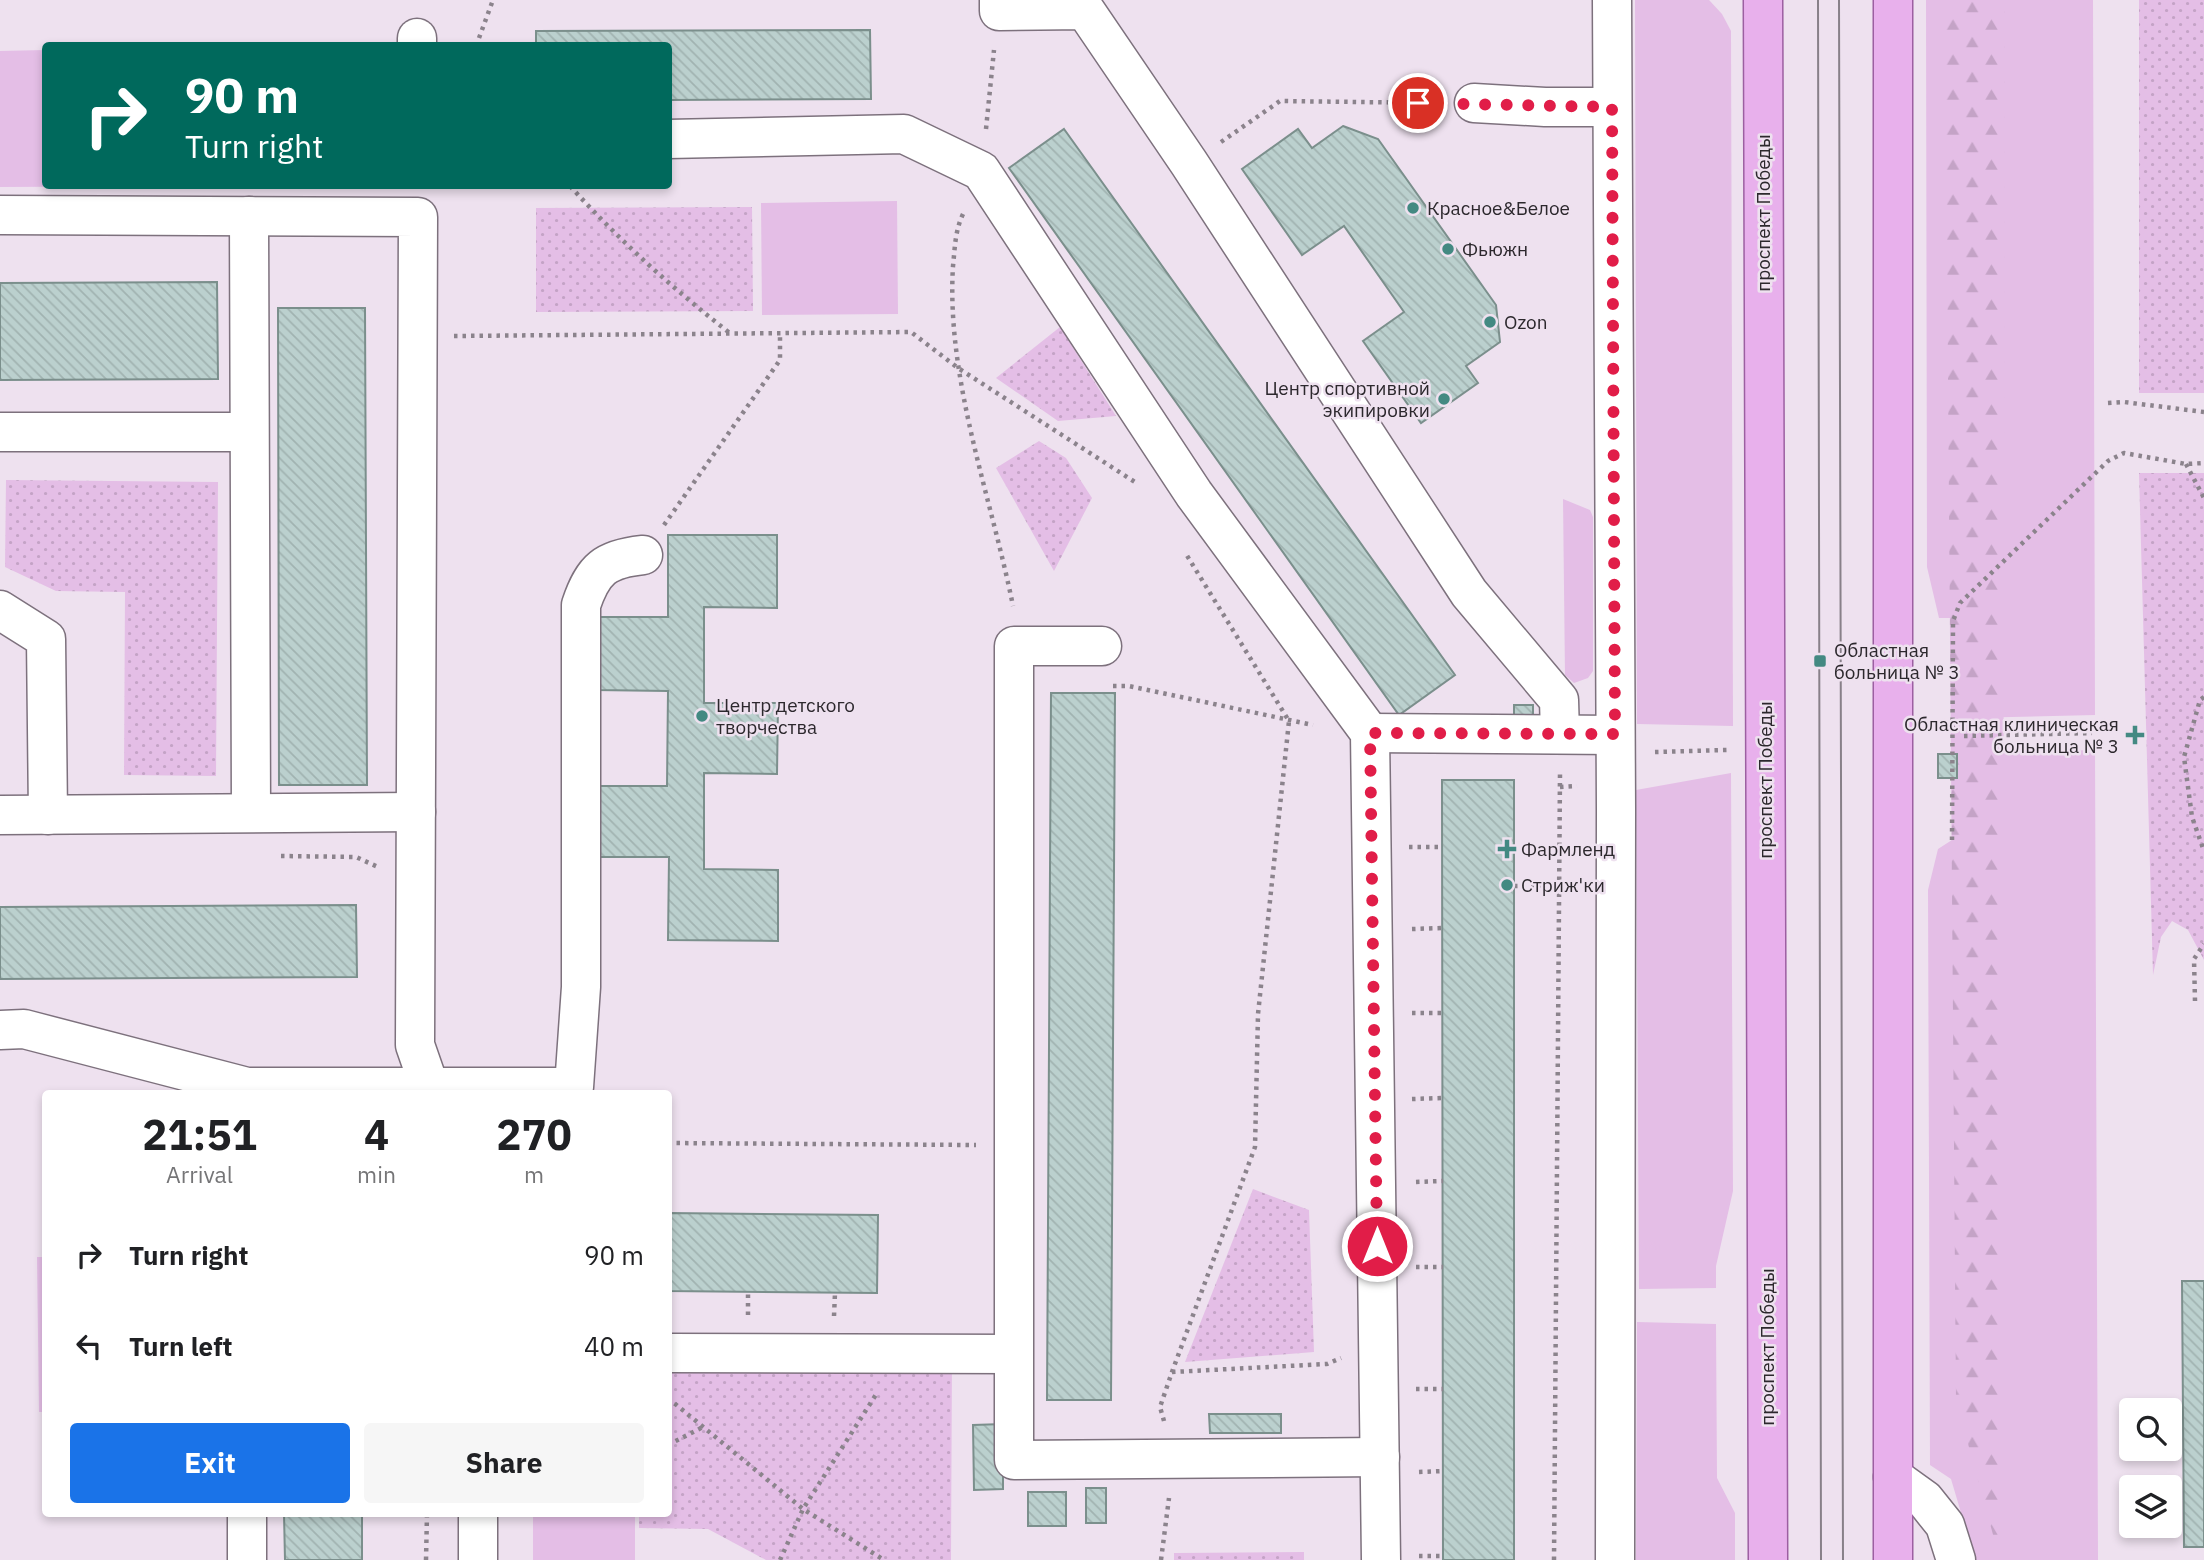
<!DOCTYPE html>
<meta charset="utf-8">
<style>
body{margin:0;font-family:"IBM Plex Sans",sans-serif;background:#f6f6f6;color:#202124;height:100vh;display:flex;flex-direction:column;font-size:26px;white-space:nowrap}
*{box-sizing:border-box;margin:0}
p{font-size:23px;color:#757577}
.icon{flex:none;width:38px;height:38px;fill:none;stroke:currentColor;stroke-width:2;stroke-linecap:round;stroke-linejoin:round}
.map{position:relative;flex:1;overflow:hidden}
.panel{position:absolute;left:42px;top:1090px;width:630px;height:427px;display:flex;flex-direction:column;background:#fff;border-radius:7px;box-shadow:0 4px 10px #0003}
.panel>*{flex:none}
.hud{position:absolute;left:42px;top:42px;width:630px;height:147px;border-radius:7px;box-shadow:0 4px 10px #0003;background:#00695c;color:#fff;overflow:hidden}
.buttons{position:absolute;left:2119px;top:1398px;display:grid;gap:14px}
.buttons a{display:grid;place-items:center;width:63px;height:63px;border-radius:7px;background:#fff;box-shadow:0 4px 10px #0003;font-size:35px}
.pin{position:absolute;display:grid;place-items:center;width:60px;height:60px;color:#fff;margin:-30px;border:4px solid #fff;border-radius:50%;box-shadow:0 2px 7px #0007}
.me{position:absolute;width:77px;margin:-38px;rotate:0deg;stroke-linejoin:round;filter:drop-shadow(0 0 5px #0008)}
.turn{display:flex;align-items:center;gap:24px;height:147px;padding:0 28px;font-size:32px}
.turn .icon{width:91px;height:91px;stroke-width:2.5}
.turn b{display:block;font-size:49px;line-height:60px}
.eta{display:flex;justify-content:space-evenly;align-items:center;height:119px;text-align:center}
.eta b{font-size:42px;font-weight:700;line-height:49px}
.action{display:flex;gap:14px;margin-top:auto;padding:14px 28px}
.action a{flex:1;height:80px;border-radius:7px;background:#1a73e8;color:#fff;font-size:28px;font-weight:700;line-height:80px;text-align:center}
.action a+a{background:#f6f6f6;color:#202124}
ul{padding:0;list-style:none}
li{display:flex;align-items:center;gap:21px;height:91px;padding:0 28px}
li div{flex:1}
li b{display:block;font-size:26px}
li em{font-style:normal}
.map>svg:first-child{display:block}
.green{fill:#e4bee6}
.forest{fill:url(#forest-firs)}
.park{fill:url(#park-dots)}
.building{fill:url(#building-back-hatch);stroke:#7b8f8c;stroke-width:2}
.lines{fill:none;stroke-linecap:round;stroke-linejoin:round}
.minor-casing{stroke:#7d717d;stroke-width:41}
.major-casing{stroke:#9c5fa1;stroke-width:41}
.path{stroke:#8b838c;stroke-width:4.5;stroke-dasharray:3.5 5;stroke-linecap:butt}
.minor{stroke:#fff;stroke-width:38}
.major{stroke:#e8b0ec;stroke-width:38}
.tram{stroke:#888089;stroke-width:2}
.route{stroke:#e11d48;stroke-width:12;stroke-dasharray:0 21.6}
.poi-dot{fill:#438982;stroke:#eee1ef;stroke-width:2.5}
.labels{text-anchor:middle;stroke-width:5;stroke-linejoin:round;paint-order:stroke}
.poi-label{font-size:19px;fill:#2c282d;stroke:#eee1ef;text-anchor:start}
.street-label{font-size:19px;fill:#2c282d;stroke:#eee1ef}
</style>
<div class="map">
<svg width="2204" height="1560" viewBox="0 0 2204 1560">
<defs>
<pattern id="forest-firs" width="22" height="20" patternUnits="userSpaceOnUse" patternTransform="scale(1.75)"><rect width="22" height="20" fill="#e4bee6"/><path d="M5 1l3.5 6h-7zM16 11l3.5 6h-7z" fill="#c4a3c6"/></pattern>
<pattern id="park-dots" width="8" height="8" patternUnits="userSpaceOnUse" patternTransform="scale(1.75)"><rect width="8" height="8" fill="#e4bee6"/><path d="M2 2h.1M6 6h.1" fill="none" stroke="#c4a3c6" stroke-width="1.8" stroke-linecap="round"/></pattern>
<pattern id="building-back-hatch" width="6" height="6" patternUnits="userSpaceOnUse" patternTransform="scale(1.75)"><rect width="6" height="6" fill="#bbd0ce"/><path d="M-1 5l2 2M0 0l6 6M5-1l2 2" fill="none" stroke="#a1b3b1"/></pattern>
</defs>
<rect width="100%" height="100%" fill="#eee1ef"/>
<!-- green -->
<g class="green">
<path d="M1635,0H1709L1722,14L1731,31L1733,726L1637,724Z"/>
<path d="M1926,0H2093L2095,715L1966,718L1965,618H1939L1927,567Z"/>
<path d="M45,50L46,186H202L0,187V51Z"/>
<path d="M897,201L898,314L762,315L761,203Z"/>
<path d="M1563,499L1590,510L1593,517V671L1588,678L1574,683L1565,675Z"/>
<path d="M2095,750L2098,1560H1975L1951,1479L1930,1465L1928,890L1938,849L1966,831L1965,753Z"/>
<path d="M1731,773L1733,1191L1716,1266V1288L1639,1289L1636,790Z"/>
<path d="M37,1257H45V1412H39Z"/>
<path d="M1637,1322L1716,1324L1717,1478L1735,1513V1560H1636Z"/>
<rect x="533" y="1514" width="102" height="46"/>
</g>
<!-- forest -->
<path class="forest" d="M1945,0H2005L2002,1560H2000L1956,1400Z"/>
<!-- park -->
<g class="park">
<rect x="2139" y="0" width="65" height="393"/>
<path d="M752,207L753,311L536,312V208Z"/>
<path d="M1060,327L1116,416L1058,421L996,378Z"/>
<path d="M1039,441L1066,458L1092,498L1054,571L996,468Z"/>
<path d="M2139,473H2204V960L2188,930L2172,921L2161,937L2153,975Z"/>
<path d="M6,480L218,482L216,776L124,775L125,592L56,591L5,567Z"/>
<path d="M1253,1189L1309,1210L1314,1352L1185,1362Z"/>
<path d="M669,1355H952L951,1560H766L708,1529L639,1528V1514H668Z"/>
<path d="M1304,1552V1560H1174V1553Z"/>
</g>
<!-- building -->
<g class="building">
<path d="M870,30L871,99L668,100V46H536V31Z"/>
<path d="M1343,126L1378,139L1496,305L1500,342L1466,366L1478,383L1421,423L1363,341L1404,312L1344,226L1302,255L1242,169L1298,129L1312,148Z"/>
<path d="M1064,129L1455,675L1399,715L1009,168Z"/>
<path d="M217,282L218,379L0,380V283Z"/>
<path d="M278,308H365L367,785H279Z"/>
<path d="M668,535H777V608L704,607V703H778L777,774L704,773V869L778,870V941L668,940L669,857H597V786H667L668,691L596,690L597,617H668Z"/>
<path d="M1051,693H1115L1111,1400H1047Z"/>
<path d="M1514,705H1533V726L1514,727Z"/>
<rect x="1938" y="754" width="19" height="24"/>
<path d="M1442,780H1514V1560H1443Z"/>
<path d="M356,905L357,977L0,979V907Z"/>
<path d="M668,1213L878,1215L877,1293L668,1291Z"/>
<path d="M2182,1281H2204V1547H2184Z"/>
<path d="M1209,1414H1281V1433H1210Z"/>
<path d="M1003,1424V1489L974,1490L973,1425Z"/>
<rect x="1086" y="1488" width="20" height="35"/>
<rect x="1028" y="1492" width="38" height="34"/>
<path d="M284,1514H362V1560H285Z"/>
</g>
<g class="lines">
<defs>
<g id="minor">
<path d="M999,0V11L1085,10L1189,163L1469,593L1559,700L1560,734"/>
<path d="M1612,0L1616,810L1615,1560"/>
<path d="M417,38V46"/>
<path d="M1474,103L1545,107H1612"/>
<path d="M668,139L904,134L981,171L1194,494L1370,733L1381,1560"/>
<path d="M0,215L418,217L415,1045L432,1094"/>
<path d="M249,216L251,812"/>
<path d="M0,432H249"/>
<path d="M0,610L46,639L48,815"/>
<path d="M1102,646H1014V1460L1380,1457"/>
<path d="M1370,733L1615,735"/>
<path d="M0,815L416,812"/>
<path d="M0,1030L24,1029L247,1087H574L581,987V605C593,569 605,559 643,555"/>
<path d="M668,1353L1013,1354"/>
<path d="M1893,1477L1925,1500L1945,1525L1956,1560"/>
<path d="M247,1514V1560"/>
<path d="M478,1514V1560"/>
</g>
<g id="major">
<path d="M1763,0L1768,1560"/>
<path d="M1893,0V1560"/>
</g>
</defs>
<!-- minor casing -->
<use href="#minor" class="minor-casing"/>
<!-- major casing -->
<use href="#major" class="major-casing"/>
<!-- path -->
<g class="path">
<path d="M479,38L493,0"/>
<path d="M986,129L994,50"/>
<path d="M1221,142L1280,101L1438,103"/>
<path d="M570,186C620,241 672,288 731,334"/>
<path d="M963,214C955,231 955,247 953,266C946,379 991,496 1013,606"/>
<path d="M454,336L911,332L958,368L1138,484"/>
<path d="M2108,403L2124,402L2204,412"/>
<path d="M2186,464L2204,498"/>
<path d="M664,525L780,360V333"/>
<path d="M1113,686H1129L1313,725"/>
<path d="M2204,697L2200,700L2184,757L2192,817L2204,851"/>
<path d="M1964,736L2092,733"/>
<path d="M1655,752L1727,750"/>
<path d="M1560,787L1577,786"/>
<path d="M1952,840L1953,621L1960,603L2108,461L2124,453L2186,464L2204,463"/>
<path d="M1409,847H1443"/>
<path d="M1514,849L1560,848"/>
<path d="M281,856L356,857L378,867"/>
<path d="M1514,886L1560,885"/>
<path d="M1412,929L1443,928"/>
<path d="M2195,1001L2194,959L2204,944"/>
<path d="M1412,1013H1443"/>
<path d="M1412,1099L1443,1098"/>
<path d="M668,1143L976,1145"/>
<path d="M1416,1182L1443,1181"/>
<path d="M1416,1267H1443"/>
<path d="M748,1315V1291"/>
<path d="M834,1316L835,1293"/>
<path d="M1172,1372L1327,1364L1341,1358"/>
<path d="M1416,1389H1443"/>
<path d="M668,1398L803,1509L884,1560"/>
<path d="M1164,1421L1160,1407L1172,1372L1255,1147L1258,1014L1289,721L1186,554"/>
<path d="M668,1445L703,1427"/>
<path d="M1419,1472L1443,1471"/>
<path d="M1419,1556H1443"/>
<path d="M426,1560L427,1514"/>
<path d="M780,1560L803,1509L877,1393"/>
<path d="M1161,1560L1169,1498"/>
<path d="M1554,1560L1560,773"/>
</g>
<!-- minor -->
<use href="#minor" class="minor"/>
<!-- major -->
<use href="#major" class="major"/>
<!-- tram -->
<g class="tram">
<path d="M1818,0L1821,1560"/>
<path d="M1839,0L1843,1560"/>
</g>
</g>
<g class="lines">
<!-- route -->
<path class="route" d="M1377,1246L1370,733L1615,734L1612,107L1418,103"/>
</g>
<!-- markers -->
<g class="poi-dot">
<circle cx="1413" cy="208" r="7"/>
<circle cx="1448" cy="249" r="7"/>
<circle cx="1490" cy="322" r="7"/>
<circle cx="1444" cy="399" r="7"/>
<rect x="1813" y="654" width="14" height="14" rx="3.5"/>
<circle cx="702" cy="716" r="7"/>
<path d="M2131.5 724.5h7v7h7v7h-7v7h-7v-7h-7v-7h7z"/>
<path d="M1503.5 838.5h7v7h7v7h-7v7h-7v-7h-7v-7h7z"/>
<circle cx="1507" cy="885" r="7"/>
</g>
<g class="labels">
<!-- poi labels -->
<g class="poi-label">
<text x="1427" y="215">Красное&amp;Белое</text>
<text x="1462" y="256">Фьюжн</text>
<text x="1504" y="329">Ozon</text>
<text x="1430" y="395" text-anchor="end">Центр спортивной<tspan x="1430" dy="22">экипировки</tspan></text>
<text x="1834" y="657">Областная<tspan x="1834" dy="22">больница № 3</tspan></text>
<text x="716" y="712">Центр детского<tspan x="716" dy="22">творчества</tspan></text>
<text x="2119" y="731" text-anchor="end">Областная клиническая<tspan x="2119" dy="22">больница № 3</tspan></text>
<text x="1521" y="856">Фармленд</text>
<text x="1521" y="892">Стриж'ки</text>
</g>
<!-- street labels -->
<g class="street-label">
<text transform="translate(1763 213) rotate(-90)" y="7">проспект Победы</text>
<text transform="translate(1765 780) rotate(-90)" y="7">проспект Победы</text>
<text transform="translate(1767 1347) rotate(-90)" y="7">проспект Победы</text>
</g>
</g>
</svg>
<div class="buttons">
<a><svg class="icon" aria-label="search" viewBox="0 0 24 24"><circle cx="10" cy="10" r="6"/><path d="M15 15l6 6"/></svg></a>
<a><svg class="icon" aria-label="layers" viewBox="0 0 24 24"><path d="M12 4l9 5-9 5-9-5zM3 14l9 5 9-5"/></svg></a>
</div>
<div class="pin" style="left:1418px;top:103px;background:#d93025"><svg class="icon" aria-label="arrive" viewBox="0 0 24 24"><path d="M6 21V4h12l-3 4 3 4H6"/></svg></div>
<svg class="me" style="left:1377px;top:1246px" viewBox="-20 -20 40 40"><circle r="17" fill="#e11d48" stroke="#fff" stroke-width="3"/><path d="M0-11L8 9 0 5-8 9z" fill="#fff"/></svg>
<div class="hud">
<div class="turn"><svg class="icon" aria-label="right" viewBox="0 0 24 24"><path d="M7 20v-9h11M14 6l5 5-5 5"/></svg><div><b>90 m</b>Turn right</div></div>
</div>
<section class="panel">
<div class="eta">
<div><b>21:51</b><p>Arrival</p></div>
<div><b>4</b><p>min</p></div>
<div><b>270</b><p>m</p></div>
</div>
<ul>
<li><svg class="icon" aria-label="right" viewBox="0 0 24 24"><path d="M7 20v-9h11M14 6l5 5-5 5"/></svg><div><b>Turn right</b></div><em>90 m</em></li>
<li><svg class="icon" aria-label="left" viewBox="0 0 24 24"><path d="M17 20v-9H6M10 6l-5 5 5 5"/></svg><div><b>Turn left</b></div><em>40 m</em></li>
</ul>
<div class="action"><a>Exit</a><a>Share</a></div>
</section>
</div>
